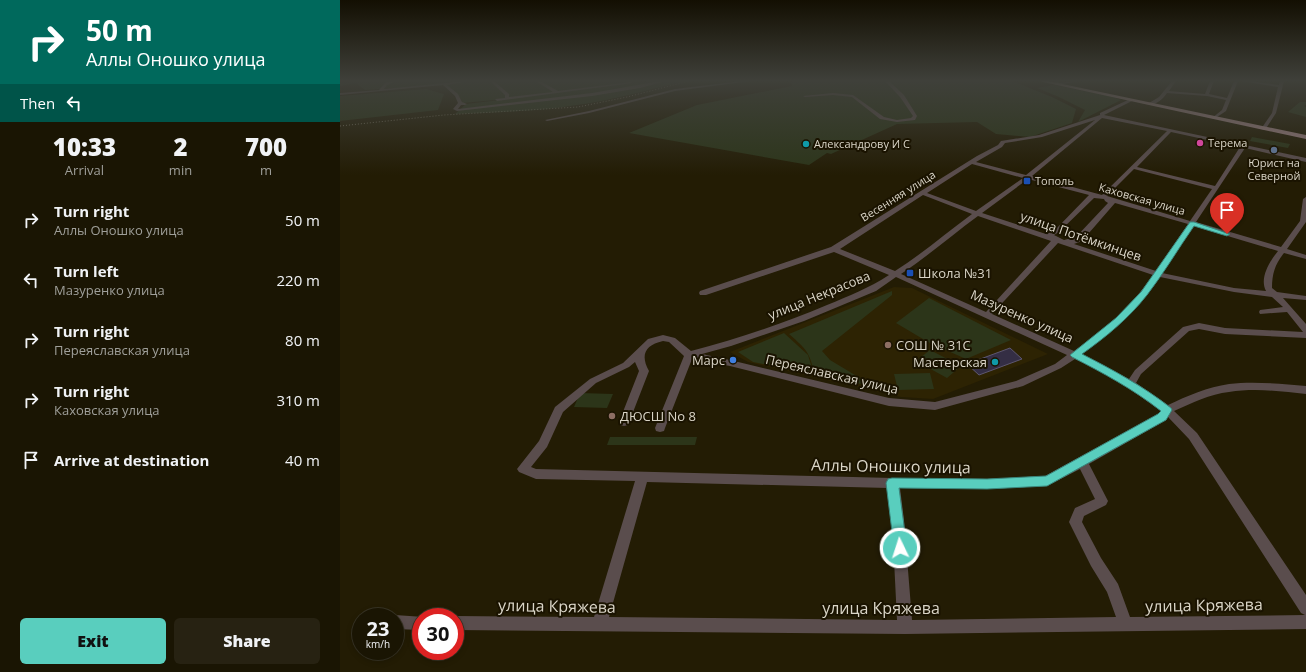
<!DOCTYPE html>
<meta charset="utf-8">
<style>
body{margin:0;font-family:"Open Sans",sans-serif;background:#272212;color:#f1f3f6;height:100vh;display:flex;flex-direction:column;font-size:15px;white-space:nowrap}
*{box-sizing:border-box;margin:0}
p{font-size:13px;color:#9f9f9a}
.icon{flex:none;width:22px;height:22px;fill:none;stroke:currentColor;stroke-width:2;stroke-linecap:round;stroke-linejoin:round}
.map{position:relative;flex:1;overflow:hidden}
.panel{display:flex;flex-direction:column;background:#1a1503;width:340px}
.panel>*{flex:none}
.guide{background:#00695c;color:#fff;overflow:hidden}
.speed{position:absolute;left:12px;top:608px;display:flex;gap:8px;font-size:20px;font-weight:700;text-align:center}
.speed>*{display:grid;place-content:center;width:52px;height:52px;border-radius:50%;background:#1a1503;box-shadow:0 2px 6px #0003,0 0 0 1px #383425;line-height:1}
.speed small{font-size:10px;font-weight:400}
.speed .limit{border:6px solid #d22;background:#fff;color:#111}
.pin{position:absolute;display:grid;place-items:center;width:34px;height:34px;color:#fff;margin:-41px -17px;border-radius:50% 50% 50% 0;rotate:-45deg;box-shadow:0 0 4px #0007}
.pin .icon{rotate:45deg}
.me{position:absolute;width:44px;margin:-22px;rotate:356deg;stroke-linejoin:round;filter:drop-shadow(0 0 3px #0008)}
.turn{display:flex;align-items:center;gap:14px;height:84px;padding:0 20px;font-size:18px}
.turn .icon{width:52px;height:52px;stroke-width:2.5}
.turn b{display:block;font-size:28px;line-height:34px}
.then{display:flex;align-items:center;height:38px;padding:0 20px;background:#0003;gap:8px;font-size:15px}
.eta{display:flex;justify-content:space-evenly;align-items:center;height:68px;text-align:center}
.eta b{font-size:24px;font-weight:800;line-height:28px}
.action{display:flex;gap:8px;margin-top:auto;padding:8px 20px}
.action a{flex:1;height:46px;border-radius:6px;background:#59cebe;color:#111;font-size:16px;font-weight:800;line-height:46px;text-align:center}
.action a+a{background:#272212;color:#f1f3f6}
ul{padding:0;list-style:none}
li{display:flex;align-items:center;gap:12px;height:60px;padding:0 20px}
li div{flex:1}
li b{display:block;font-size:15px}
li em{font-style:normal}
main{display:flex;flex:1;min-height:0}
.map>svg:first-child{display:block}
.built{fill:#2d2303}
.green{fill:#2c3519}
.building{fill:#342e44;stroke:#5d5770}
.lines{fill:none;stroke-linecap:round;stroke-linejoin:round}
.minor{fill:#5a4d4d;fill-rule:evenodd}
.primary{fill:#977c7d;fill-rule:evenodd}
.rail{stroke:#7a7461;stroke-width:1;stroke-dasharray:1 2;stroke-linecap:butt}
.route{fill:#59cebe;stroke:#3a867c}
.hotel-dot{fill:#d1479c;stroke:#1a1300;stroke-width:1.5}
.culture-dot{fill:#0f9aa8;stroke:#1a1300;stroke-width:1.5}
.service-dot{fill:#5c6f8a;stroke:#1a1300;stroke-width:1.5}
.transit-dot{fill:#1a4fb4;stroke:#1a1300;stroke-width:1.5}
.education-dot{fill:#8d6e63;stroke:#1a1300;stroke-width:1.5}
.shop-dot{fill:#3f7fe0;stroke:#1a1300;stroke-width:1.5}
.labels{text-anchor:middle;stroke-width:4;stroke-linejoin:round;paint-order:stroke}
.far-poi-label{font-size:11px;fill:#dad5c7;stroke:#1a1300;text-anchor:start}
.far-street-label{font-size:11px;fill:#dad5c7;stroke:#1a1300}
.street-label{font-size:13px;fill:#dad5c7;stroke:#1a1300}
.poi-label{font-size:13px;fill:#dad5c7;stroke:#1a1300;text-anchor:start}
.near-street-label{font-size:16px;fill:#dad5c7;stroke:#1a1300}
</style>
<main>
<section class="panel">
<div class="guide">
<div class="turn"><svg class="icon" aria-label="right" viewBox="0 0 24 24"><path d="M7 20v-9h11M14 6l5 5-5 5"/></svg><div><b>50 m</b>Аллы Оношко улица</div></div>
<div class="then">Then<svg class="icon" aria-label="left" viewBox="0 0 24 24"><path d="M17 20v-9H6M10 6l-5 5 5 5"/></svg></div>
</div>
<div class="eta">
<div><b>10:33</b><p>Arrival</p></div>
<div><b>2</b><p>min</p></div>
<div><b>700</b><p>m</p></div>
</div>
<ul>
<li><svg class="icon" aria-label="right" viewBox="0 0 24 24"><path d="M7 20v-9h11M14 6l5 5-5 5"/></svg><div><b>Turn right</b><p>Аллы Оношко улица</p></div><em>50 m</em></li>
<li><svg class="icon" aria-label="left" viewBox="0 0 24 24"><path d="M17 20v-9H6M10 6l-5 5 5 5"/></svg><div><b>Turn left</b><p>Мазуренко улица</p></div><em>220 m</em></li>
<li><svg class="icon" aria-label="right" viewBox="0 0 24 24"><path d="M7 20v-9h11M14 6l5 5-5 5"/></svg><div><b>Turn right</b><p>Переяславская улица</p></div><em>80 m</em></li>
<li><svg class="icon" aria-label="right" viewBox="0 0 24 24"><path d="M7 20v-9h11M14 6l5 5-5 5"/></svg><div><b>Turn right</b><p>Каховская улица</p></div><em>310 m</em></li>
<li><svg class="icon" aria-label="arrive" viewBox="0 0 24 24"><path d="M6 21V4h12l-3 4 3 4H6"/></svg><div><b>Arrive at destination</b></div><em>40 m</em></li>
</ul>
<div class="action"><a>Exit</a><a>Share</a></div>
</section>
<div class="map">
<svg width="966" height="672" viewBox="0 0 966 672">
<rect width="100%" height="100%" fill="#231c04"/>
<!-- built -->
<path class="built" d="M554,287L572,288L708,354L593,399L561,397L408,362L390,352Z"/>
<!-- green -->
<g class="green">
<path d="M0,81H302L287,84L310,81H344C309,90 273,100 237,105C197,112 156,112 115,114L126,104L176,98L123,103C118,93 113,92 107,85L25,90L16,83L0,86Z"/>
<path d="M456,81H672L712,97L736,109L732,123L690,137L656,134L637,122L557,124L491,154L487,153L469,165L289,133L357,105L452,86L451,82Z"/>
<path d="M714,85L773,97L781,100L738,122L745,110L719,97L697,88Z"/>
<path d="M86,89L104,94L98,110L0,121V96Z"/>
<path d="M960,102H966V105L964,106L966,107V117L948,112Z"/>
<path d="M912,137L950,144L948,148L910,141Z"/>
<path d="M552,291V295L482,351L490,360L525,381L521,384L475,375C469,351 467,350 449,334Z"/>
<path d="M589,298L671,340L626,359L588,342L556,323Z"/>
<path d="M444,333L468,355L474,374L413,362L398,352Z"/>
<path d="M590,350L621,366L607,378L576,361Z"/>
<path d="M590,373L594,389L558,390L554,374Z"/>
<path d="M240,393L273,394L267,408L234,407Z"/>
<path d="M270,437H357L355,445H267Z"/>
</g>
<!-- building -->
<path class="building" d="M670,348L682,359L639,375L627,364Z"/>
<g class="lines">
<!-- minor -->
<g class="minor">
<path d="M51,81H56L47,85L44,89L126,81L124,82L107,85L118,94L122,102L127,104L125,105H121L118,109L252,93L320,81H326L300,88L252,96L117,111L113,109L118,103L115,96L103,85L0,95V93L39,90L45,83Z"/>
<path d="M150,81H154L169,94V97L213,92L196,81H200L218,91L291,82L293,83L157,101L155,99L165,98V95Z"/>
<path d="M402,81H411L335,91L249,113L207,121L205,120L249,111L335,89Z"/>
<path d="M545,81H549L564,95L577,116L575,120L557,122L540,119L512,97L493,95L465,97L463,96L493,93L513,95L544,117L557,120L571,118L573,116L560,97Z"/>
<path d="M714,81H718L719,83L738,81L717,85Z"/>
<path d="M832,81H836L829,91L865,94L870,81H874L869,94L887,98L894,81H898L886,111L874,119L872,118L882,110L886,100L867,96L827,93C823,99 816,105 809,105V103L819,97Z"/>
<path d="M900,81H909L939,85L940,81H944L936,113L925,130L921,129L932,113L938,87Z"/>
<path d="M790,99L792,101L764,115L966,158V162L905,148L856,222L941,247L960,221L963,199L966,197V222L947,249L966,255V259L944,253C935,264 932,274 932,288L937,292L966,296V300L943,298L966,324V338L885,334L859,329L849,331L801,374L796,383L828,405C847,396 868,387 889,384C914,381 941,384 966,386V394C941,391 914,388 889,392C870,394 852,403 834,411L857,433L966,595V629L565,634L115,630V617H112L115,616L254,617L295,481L196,479L179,472L177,469L199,441L215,407L250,379L283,363L308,339L323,335L335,338L351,351C397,339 442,324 487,305C509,296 529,288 549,275L494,252L366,295H360L359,293L360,291L491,247L637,156L658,145L661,141L699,135L760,115V113ZM762,118L827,131L762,195L692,176ZM755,120L686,175L636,162L662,147L665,143L702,137ZM831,132L900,147L875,186L797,167ZM632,164L683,178L636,211L587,193ZM794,169L872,189L850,221L767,196ZM688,179L749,195L715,230L706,234L642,213ZM583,195L632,214C606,233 582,254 555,271L500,249ZM754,198L764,199L765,201L768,203L736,237L724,240L714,235L719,232ZM775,203L848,224L816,271L734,244L742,241ZM638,216L711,241L646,312L561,274C588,256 612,235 638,216ZM854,226L938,251C930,261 919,278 926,291L894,288L822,273ZM718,243L813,275C792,306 764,330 734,351L652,314ZM556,277L727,355L715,364L676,381L595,402L549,398L390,360L362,354L391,346L464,321L536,291ZM820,277L894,292L932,297L943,307L920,310L919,312L920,314L947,312L963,332L885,328L859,323L843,327L795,370L789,379L741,354C772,333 799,308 820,277ZM323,341L329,342L344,356L315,428L316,431L320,432L324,431L325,428L352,359L390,366L549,406L595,410L683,386L721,368L735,359L773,377L821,411L818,414L705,476L647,479L553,478L196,469L191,467L207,447L223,412L256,383L289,367L295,362L299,371L279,422L280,425L284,426L288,425L309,371C300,355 305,345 323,341ZM828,417L849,439L961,613L965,615L790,617L778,584L761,558L742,522L744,516L766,505L768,501L749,464L826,420ZM740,469L755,499L735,508L729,522L751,566L767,592L776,617L572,620L564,520L560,488L647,489L707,486ZM307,482L548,488L552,520L557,620L269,617Z"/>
<path d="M55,615L84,617H81V630L55,629V617H50Z"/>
</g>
<!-- primary -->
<path class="primary" d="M701,81H708L966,135V139L703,82Z"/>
<!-- rail -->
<path class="rail" d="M0,126L104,115L238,107L287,97L349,81"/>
</g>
<!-- sky -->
<linearGradient id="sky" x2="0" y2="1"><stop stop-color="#130f02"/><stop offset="0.46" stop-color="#3f403a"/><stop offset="1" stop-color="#3f403a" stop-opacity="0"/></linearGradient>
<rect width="966" height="175" fill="url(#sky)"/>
<!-- route -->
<path class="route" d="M850,222H854L890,234L887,236L854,226C838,249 824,273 807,295C789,318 766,337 742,354C773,370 803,386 831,408L832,410L826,420L707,486L647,489L559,488L567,548L565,552L560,554L555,552L554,548L546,483L548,479L552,478L647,479L706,476L818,414L821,411C793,389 763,373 732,357L730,355L776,318L801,292Z"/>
<!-- markers -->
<circle class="hotel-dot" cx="860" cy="143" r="4"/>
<g class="culture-dot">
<circle cx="466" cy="144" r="4"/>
<circle cx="655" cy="362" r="4"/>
</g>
<circle class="service-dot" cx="934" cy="150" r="4"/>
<g class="transit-dot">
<rect x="683" y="177" width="8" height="8" rx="2"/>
<rect x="566" y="269" width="8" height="8" rx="2"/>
</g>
<g class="education-dot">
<circle cx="548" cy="345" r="4"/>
<circle cx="272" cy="416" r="4"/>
</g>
<circle class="shop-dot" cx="393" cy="360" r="4"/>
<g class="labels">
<!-- far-poi labels -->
<g class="far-poi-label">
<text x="868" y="147">Терема</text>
<text x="474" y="148">Александрову И С</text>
<text x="934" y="167" text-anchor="middle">Юрист на<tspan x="934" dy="13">Северной</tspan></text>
<text x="695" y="185">Тополь</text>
</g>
<!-- far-street labels -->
<g class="far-street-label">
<text transform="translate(558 196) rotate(-32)" y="4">Весенняя улица</text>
<text transform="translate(802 199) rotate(16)" y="4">Каховская улица</text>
</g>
<!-- street labels -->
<g class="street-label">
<text transform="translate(741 236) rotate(19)" y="5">улица Потёмкинцев</text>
<text transform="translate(479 295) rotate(-22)" y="5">улица Некрасова</text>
<text transform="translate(682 316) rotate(24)" y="5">Мазуренко улица</text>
<text transform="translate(492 374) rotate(13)" y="5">Переяславская улица</text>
</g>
<!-- poi labels -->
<g class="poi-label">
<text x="578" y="278">Школа №31</text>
<text x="556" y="350">СОШ № 31С</text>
<text x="385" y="365" text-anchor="end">Марс</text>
<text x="647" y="367" text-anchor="end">Мастерская</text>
<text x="280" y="421">ДЮСШ No 8</text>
</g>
<!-- near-street labels -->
<g class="near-street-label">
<text transform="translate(551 466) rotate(1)" y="6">Аллы Оношко улица</text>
<text transform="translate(864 605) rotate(-1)" y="6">улица Кряжева</text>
<text transform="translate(217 606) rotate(1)" y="6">улица Кряжева</text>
<text x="541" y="614">улица Кряжева</text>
</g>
</g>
</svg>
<div class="speed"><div>23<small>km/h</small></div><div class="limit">30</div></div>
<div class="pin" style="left:887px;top:234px;background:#d93025"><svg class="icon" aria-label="arrive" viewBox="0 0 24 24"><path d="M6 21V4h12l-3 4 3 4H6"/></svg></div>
<svg class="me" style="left:560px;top:548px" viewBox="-20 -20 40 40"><circle r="17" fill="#59cebe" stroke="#fff" stroke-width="3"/><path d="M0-11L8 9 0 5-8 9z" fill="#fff"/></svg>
</div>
</main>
